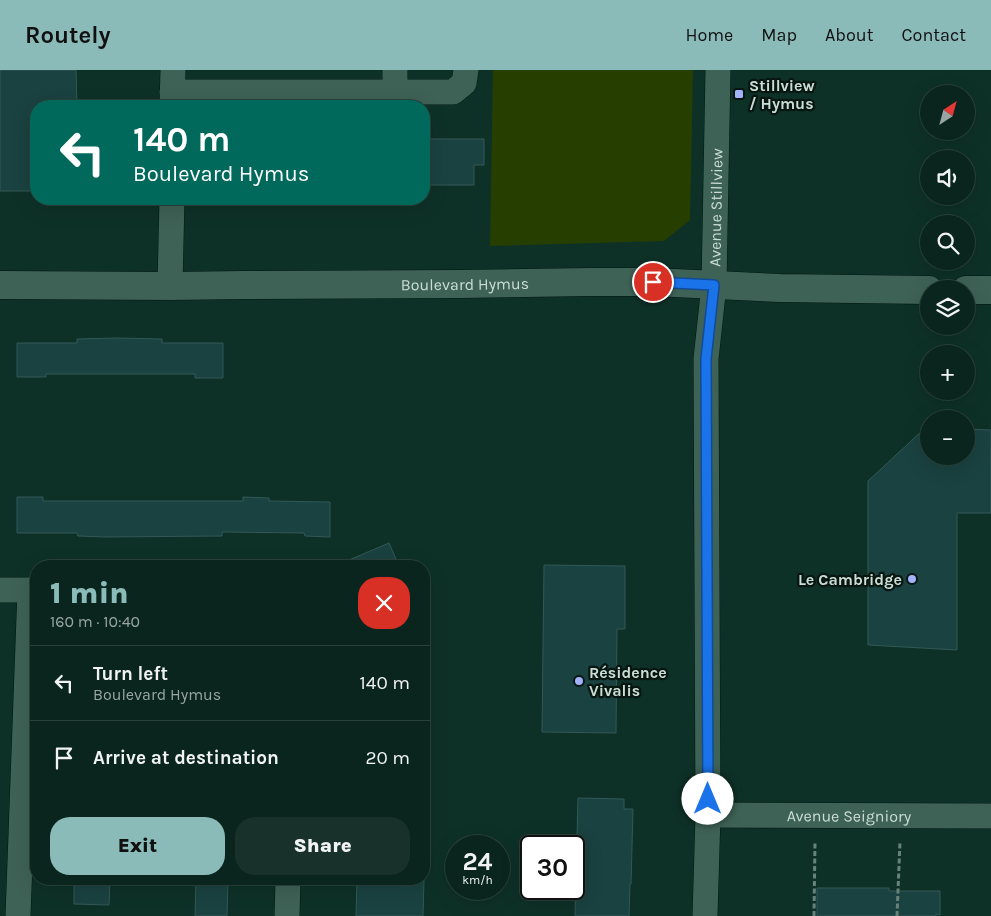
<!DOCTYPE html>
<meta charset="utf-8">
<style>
body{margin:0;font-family:Karla,sans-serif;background:#18312a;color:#f1f3f6;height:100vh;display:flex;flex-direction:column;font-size:19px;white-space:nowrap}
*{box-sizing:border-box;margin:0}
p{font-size:16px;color:#99a5a4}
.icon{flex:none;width:28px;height:28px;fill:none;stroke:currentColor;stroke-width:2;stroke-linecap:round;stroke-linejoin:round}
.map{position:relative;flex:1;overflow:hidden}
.drawer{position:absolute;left:30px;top:490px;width:400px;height:325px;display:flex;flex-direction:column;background:#0a251d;border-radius:20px;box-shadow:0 5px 20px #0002,0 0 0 1px #2a423b}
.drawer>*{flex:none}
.banner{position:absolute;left:30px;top:30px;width:400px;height:105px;border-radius:20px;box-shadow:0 5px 20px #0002,0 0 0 1px #2a423b;background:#00695c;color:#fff;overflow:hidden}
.needle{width:32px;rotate:36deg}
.fabs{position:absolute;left:920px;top:15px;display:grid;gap:10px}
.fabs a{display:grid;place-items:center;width:55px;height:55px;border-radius:50%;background:#0a251d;box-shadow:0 5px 20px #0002,0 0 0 1px #2a423b;font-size:25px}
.speed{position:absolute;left:445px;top:765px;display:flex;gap:10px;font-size:25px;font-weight:700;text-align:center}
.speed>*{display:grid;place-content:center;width:65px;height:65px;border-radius:50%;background:#0a251d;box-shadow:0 5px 20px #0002,0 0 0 1px #2a423b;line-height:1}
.speed small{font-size:12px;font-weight:400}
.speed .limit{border:2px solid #111;border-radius:8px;background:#fff;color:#111}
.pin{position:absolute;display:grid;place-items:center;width:42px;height:42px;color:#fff;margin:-21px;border:2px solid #fff;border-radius:50%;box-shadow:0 1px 5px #0007}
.me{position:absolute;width:55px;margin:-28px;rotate:0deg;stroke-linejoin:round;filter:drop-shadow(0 0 4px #0008)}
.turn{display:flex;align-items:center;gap:18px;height:105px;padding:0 20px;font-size:22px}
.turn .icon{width:65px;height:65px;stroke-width:2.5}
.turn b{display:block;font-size:35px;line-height:42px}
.round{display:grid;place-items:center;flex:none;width:52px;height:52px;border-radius:20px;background:#18312a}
.overview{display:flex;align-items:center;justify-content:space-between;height:85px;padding:0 20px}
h1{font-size:30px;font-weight:800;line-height:38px;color:#8bbbb9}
.action{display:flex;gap:10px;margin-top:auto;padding:10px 20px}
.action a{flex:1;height:58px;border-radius:20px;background:#8bbbb9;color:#111;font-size:20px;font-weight:800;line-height:58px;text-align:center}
.action a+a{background:#18312a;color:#f1f3f6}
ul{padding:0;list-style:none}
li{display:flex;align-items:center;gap:15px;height:75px;padding:0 20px;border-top:1px solid #2a423b}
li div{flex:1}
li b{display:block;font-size:19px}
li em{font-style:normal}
header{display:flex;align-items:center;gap:30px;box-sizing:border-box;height:70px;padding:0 25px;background:#8bbbb9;color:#111}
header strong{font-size:24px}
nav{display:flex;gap:28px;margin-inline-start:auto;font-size:18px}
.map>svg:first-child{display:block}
.green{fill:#263f00}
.building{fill:#1a4240;stroke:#325957}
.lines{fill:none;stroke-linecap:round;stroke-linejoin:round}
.minor-casing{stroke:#001811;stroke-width:26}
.tertiary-casing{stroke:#001811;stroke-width:29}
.path{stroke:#678279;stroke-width:3;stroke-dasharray:5 2.5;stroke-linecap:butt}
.minor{stroke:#3f6256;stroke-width:25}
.tertiary{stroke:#3f6256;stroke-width:28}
.route-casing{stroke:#114b97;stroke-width:12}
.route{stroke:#1a73e8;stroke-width:9}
.poi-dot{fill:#a3b2fd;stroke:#081611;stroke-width:2}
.labels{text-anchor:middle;stroke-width:4.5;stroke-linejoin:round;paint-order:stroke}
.poi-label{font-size:16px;font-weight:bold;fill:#cbded6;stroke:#081611;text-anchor:start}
.street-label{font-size:16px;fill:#cbded6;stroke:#081611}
</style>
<header>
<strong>Routely</strong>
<nav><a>Home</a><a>Map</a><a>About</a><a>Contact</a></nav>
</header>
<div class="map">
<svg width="991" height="846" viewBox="0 0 991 846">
<rect width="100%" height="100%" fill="#0e3127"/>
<!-- green -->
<path class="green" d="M493,0H693L690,150L664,171L490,176Z"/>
<!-- building -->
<g class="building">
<path d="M0,0H76L77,36H36V121H0Z"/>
<path d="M429,69H484V95H474V115H430Z"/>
<path d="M118,268L162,269V273H223V308H195V304H46V307H17V273H77V269Z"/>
<path d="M924,359H929V386H966V359L991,360V443H957V580L868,575V411Z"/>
<path d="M17,427H43V431H243V427L269,428V431L330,432V467L305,466L304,463L222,462V466L104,467L78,466L77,463H17Z"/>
<path d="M389,473L399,496H335Z"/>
<path d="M544,495L625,496V559H617L616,663L542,662Z"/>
<path d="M578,728L624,729V739H633L631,814H630L629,846H575Z"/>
<path d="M74,809H110L109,835L74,834Z"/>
<path d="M196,809H228L227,846H195Z"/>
<path d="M357,809H424L423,846H356Z"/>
<path d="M817,818H889V821H940V845L936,844V846H817Z"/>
</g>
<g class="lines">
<defs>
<g id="minor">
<path d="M172,22H453L464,13L466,0"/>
<path d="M395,23V0"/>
<path d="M172,36L173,0"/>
<path d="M170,216L172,129"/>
<path d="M0,520H36"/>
<path id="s1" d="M708,745L991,746"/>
<path d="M18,846L30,520"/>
<path d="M287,846L288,809"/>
<path id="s2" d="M705,846L708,745L706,289L714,215L718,0"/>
</g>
<g id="tertiary">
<path id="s3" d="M0,215L170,216L244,215L460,214L590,212H653L780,218L929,220"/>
<path d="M966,220H991"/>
</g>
</defs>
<!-- minor casing -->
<use href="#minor" class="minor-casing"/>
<!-- tertiary casing -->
<use href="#tertiary" class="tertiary-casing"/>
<!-- path -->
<g class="path">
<path d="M814,846L815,771"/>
<path d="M897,846L900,771"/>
</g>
<!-- minor -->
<use href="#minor" class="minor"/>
<!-- tertiary -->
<use href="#tertiary" class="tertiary"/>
</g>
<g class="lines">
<defs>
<path id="route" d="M653,212L714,215L706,289L708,729"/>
</defs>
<!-- route casing -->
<use href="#route" class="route-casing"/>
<!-- route -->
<use href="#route" class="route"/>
</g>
<!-- markers -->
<g class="poi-dot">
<rect x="734" y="19" width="10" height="10" rx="2.5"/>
<circle cx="912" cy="509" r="5"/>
<circle cx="579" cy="611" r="5"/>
</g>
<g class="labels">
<!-- poi labels -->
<g class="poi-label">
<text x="749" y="21">Stillview<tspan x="749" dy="18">/ Hymus</tspan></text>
<text x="902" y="515" text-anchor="end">Le Cambridge</text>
<text x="589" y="608">Résidence<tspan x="589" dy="18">Vivalis</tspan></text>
</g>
<!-- street labels -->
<g class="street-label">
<text dy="6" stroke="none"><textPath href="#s2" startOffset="709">Avenue Stillview</textPath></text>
<text dy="6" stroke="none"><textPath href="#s3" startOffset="465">Boulevard Hymus</textPath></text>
<text dy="6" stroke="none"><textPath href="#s1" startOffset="141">Avenue Seigniory</textPath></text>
</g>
</g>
</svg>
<div class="fabs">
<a><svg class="needle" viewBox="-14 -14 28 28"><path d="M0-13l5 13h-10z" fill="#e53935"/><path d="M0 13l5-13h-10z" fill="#99a5a4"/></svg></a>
<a><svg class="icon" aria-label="sound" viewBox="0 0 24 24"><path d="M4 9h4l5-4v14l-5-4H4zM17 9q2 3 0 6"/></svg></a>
<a><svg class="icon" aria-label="search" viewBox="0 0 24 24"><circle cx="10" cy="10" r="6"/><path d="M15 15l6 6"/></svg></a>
<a><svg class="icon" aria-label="layers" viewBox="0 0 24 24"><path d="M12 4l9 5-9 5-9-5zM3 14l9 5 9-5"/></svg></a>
<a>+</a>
<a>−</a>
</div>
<div class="speed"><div>24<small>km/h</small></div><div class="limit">30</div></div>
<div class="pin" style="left:653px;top:212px;background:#d93025"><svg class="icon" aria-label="arrive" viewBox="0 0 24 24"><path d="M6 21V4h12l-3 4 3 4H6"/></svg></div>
<svg class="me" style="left:708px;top:729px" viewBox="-20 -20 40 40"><circle r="19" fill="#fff"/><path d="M0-13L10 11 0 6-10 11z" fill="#1a73e8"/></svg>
<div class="banner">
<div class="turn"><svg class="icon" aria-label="left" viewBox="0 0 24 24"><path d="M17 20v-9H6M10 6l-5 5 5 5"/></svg><div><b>140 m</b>Boulevard Hymus</div></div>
</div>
<section class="drawer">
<div class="overview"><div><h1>1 min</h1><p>160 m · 10:40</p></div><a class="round" style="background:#d93025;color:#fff"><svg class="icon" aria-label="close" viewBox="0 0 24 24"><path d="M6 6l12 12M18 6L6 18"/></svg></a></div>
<ul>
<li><svg class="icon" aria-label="left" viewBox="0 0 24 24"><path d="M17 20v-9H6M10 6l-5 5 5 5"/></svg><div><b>Turn left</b><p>Boulevard Hymus</p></div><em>140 m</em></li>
<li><svg class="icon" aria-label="arrive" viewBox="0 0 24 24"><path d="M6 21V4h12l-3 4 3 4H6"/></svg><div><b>Arrive at destination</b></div><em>20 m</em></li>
</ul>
<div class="action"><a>Exit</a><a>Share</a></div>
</section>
</div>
